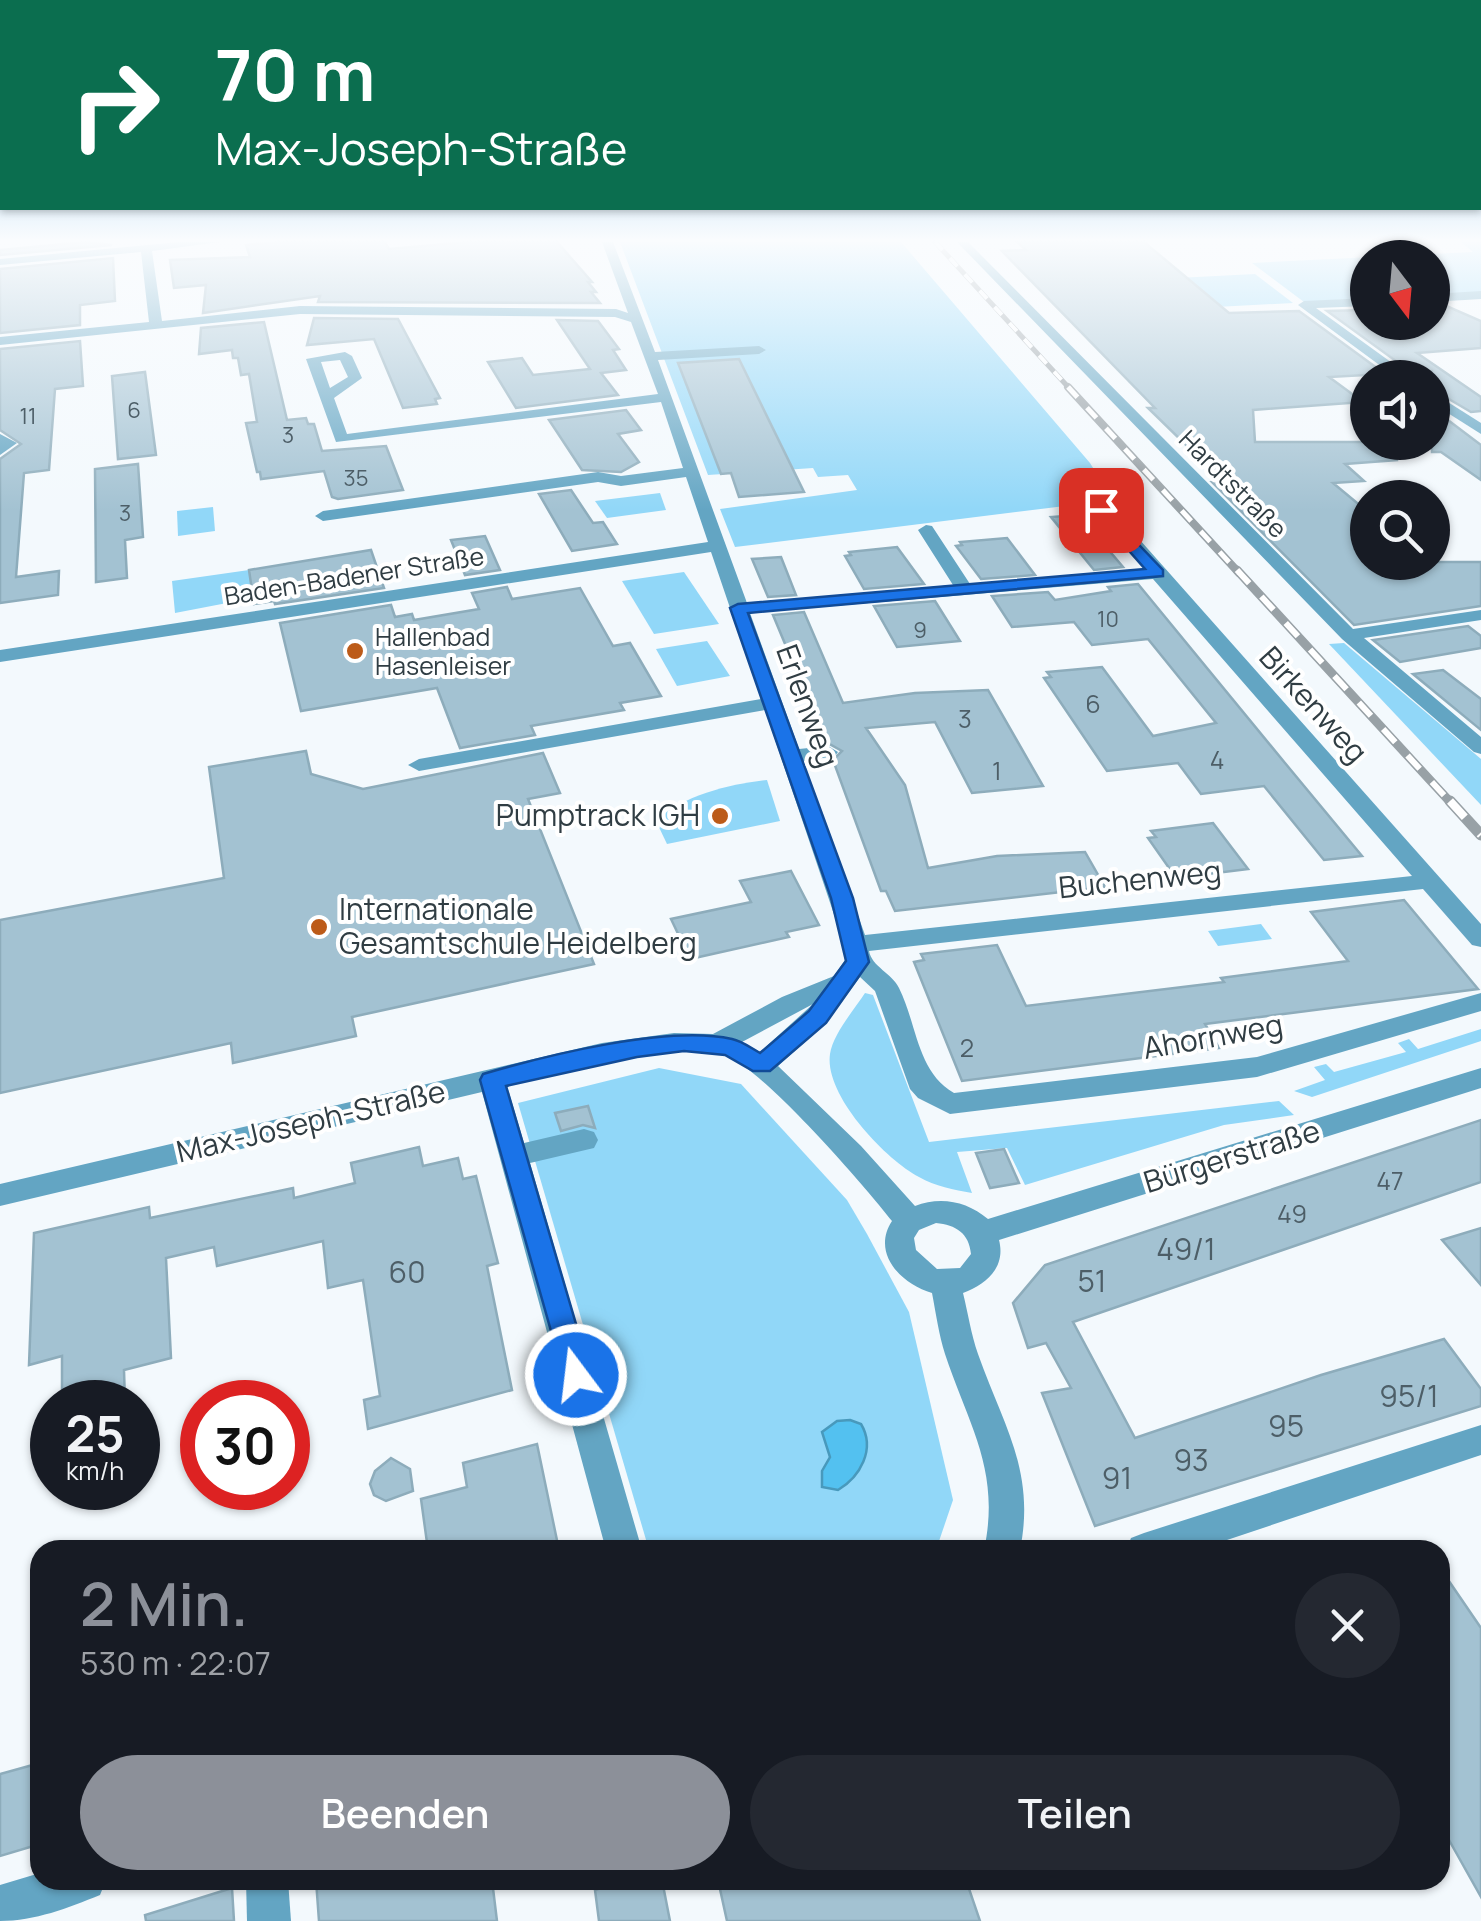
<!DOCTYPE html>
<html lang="de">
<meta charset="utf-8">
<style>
body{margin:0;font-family:Manrope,sans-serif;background:#242831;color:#f1f3f6;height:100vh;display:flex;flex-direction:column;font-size:38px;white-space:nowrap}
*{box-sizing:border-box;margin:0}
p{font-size:32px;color:#9ea1a6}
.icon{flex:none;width:55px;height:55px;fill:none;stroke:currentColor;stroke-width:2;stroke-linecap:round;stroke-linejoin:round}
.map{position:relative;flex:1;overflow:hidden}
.side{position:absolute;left:30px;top:1540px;width:1420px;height:350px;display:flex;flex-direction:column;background:#171b24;border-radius:30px;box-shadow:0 2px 8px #0004}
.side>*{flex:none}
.hud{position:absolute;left:0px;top:0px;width:1482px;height:210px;box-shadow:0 2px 8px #0004;background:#0b6e4f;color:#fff;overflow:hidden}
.needle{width:65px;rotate:164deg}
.buttons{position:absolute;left:1350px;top:240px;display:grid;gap:20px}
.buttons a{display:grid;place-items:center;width:100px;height:100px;border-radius:50%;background:#171b24;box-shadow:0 2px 8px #0004;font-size:50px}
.speed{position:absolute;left:30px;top:1380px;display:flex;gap:20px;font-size:50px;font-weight:700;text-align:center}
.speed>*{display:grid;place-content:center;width:130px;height:130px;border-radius:50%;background:#171b24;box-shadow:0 2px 8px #0004;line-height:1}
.speed small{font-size:25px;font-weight:400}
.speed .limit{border:15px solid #d22;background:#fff;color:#111}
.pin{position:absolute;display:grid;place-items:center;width:85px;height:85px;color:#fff;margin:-42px;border-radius:20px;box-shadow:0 5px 15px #0006}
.me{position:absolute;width:110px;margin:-55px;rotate:345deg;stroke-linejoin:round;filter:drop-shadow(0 0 8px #0008)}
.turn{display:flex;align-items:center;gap:35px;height:210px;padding:0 50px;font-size:45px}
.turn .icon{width:130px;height:130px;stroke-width:2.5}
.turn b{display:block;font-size:70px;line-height:85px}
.round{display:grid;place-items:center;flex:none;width:105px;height:105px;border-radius:52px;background:#242831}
.overview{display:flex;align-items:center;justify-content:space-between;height:170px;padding:0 50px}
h1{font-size:60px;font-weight:600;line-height:75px;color:#8c9099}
.cta{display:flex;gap:20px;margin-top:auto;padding:20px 50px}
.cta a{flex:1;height:115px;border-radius:60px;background:#8c9099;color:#fff;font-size:40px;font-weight:600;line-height:115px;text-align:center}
.cta a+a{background:#242831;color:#f1f3f6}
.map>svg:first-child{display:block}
.green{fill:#91d7f8}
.water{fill:#53c1f0;stroke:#4899bc;stroke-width:2.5}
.building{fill:#a3c2d2;stroke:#8dacbb;stroke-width:2.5}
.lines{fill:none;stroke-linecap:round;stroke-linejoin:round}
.minor{fill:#63a5c3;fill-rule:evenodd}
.rail-far3-casing{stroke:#98a1a6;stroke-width:5}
.rail-far2-casing{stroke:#98a1a6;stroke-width:8}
.rail-far1-casing{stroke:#98a1a6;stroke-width:9}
.rail-casing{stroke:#98a1a6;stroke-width:11}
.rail-far3{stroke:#fff;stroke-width:4;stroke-dasharray:11;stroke-linecap:butt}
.rail-far2{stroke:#fff;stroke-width:5;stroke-dasharray:14;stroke-linecap:butt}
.rail-far1{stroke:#fff;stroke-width:6;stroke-dasharray:18;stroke-linecap:butt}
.rail{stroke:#fff;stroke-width:8;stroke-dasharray:22;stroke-linecap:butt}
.route{fill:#1a73e8;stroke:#114b97;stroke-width:2.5}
.poi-dot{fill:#bc5b19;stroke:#fff;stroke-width:4}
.labels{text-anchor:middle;stroke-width:8;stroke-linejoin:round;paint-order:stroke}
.far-number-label{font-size:22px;fill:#4d5e67}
.far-street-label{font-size:25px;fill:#303d43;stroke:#fff}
.far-poi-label{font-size:25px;fill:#303d43;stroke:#fff;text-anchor:start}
.number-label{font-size:25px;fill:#4d5e67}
.street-label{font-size:30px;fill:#303d43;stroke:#fff}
.poi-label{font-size:30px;fill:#303d43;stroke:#fff;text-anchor:end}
.near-number-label{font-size:30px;fill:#4d5e67}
</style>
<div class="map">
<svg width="1481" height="1921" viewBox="0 0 1481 1921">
<rect width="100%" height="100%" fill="#f3f9fd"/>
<!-- green -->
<g class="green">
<path d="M620,242H901L1090,463L1113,500L735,547L720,509L857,490L848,475L818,477L813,468L708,475Z"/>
<path d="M1461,242H1481V292L1433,295L1432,258H1368L1367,298L1304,302L1252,263L1473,252Z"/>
<path d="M1255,274L1293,303L1141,311L1138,280Z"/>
<path d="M660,493L666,510L607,518L595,501Z"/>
<path d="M213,507L215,531L178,536L177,511Z"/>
<path d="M249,570L253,598L175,613L172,581Z"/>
<path d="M684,572L719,624L654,634L622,581Z"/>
<path d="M707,641L730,676L677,686L656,649Z"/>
<path d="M1344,643L1481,759V805L1329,644Z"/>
<path d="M767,780L780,821L667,844L656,821C683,795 731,784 767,780Z"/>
<path d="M1261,924L1272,939L1218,946L1208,931Z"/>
<path d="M865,993L873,995L929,1142L1279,1101L1294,1115L1224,1125L1025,1185L1007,1148L957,1152L972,1193C954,1190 935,1186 919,1177C885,1159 824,1095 830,1054C833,1034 854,1010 865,993Z"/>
<path d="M1481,1029V1041L1312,1097L1294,1091L1325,1080L1314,1067L1326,1064L1334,1072L1406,1052L1398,1043L1409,1039L1418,1049Z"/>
<path d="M659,1068L741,1084L847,1200L867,1234L909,1312L953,1500L936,1550H649L518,1103Z"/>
</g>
<!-- water -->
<path class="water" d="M850,1420L861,1424C876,1449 860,1477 838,1490L822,1487V1471L830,1457L822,1432L837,1421Z"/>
<!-- building -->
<g class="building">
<path d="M85,242L112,245L0,255V250Z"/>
<path d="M279,242H385L389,249L468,242H557L592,282H588L596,292H591L600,303L318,302L320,296L203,313L206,285L174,288L170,260L250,257L246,245Z"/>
<path d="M1017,242H1144L1229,313L1299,311L1385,374L1329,377L1363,402L1253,410L1255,442H1396L1397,460L1345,464L1364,481L1333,483L1368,512V562H1481V606L1354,625L1212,482L1223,481L1148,408H1155L1002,251L1026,250Z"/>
<path d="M113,258L115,301L80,305V325L0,333V269Z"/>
<path d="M1444,305L1481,321V348L1417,353L1481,397V411L1471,412L1432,389V371L1411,372L1327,311L1368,310V323L1432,322V306Z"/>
<path d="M314,318L398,319L440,398L435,399L437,404L403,408L374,339L307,345Z"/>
<path d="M557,320L598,321L619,349L613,350L626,370L601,373L618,395L516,408L488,362L522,358L533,375L590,369Z"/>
<path d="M264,322L287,420L306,418L308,424H314L322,451L386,446L403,490L338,499L332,497L324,471L261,479L260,472H257L246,423L257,422L249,374L241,375L238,358H233L232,350L199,354L201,328Z"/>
<path d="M80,341L83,386L55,389L49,470L24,473L16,577L59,571L58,595L0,603V459L21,444L0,430V349Z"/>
<path d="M739,359L804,492L739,497L731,473L721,474L678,363Z"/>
<path d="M145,372L156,455L118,459L112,376Z"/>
<path d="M1432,408L1481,445V480L1441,452H1432Z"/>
<path d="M626,410L641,430L618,434L639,462L621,472L582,470L549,420Z"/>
<path d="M138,464L143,537L125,540L127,578L96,582L95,469Z"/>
<path d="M571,490L593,523L603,522L617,544L572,551L539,494Z"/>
<path d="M1079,515L1084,521L1123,567L1094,570L1051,517Z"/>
<path d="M485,536L500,570L465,575L451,540Z"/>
<path d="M1007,538L1035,575L981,579L956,546L962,545L960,542Z"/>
<path d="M897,547L924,584L864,589L845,556L851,555L849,552Z"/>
<path d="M371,550L384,588L275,604L274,601L254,604L249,570Z"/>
<path d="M781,557L796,595L768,597L752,559Z"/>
<path d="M1138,584L1285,763L1362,856L1324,860L1264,786L1201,794L1178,763L1107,771L1044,678L1051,677L1047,672L1102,667L1153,736L1216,723L1148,639L1092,645L1074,622L1012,627L992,596L1048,592L1055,600L1111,591L1108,587Z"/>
<path d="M507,587L512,599L580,588L613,646L630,643L661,696L620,703L624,710L531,726L535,735L460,748L437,688L301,711L280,623L391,605L395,617L412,614L414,620L479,609L472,593Z"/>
<path d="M935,601L960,641L897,647L874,606Z"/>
<path d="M804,612L843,703L915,693L988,690L1043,786L972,793L935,722L866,728L905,785L928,868L997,856L1085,852L1105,887L895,911L886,891H881L833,760L842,751L826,742L773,615Z"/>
<path d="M1468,626L1481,636V648L1400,662L1373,640Z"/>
<path d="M1443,670L1481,699V730L1413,674Z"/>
<path d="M306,751L311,774L363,789L543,753L560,793L528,799L594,964L352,1017L356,1036L233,1063L231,1043L0,1093V920L224,878L209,767Z"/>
<path d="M1213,823L1248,869L1176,878L1148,838L1156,837L1151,831Z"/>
<path d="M791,871L819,925L786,932L789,937L690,959L671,919L751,902L740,881Z"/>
<path d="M1404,900L1478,989L1205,1024L1219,1048L962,1081L914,962L924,960L921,954L997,945L1026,1006L1224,982L1221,978L1348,961L1311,912Z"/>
<path d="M588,1106L595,1128L583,1125L561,1131L555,1113Z"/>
<path d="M1481,1120V1182L1073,1322L1135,1438L1321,1375L1444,1339L1481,1389V1406L1095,1526L1042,1393L1071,1388L1046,1343L1028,1348L1013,1303L1045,1265Z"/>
<path d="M419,1147L423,1166L458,1158L463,1179L476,1176L498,1263L487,1266L512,1390L368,1429L364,1400L380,1396L363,1280L328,1288L323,1241L217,1266L214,1247L166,1258L171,1358L124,1370L125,1402H62V1356L29,1365L34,1233L149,1207L150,1218L293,1188L294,1198L355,1183L351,1163Z"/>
<path d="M1004,1149L1019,1183L990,1188L976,1153Z"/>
<path d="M1481,1228V1285L1442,1240Z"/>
<path d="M537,1444L559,1550H428L421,1499L467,1487L463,1463Z"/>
<path d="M391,1458L410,1469L413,1491L386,1501L374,1495L370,1484L375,1471Z"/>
<path d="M1440,1568L1481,1628V1897L1440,1824Z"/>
<path d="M40,1763V1844L0,1856V1774Z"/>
<path d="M316,1880H492L497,1921H319Z"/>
<path d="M624,1880H662L670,1921H599L595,1890Z"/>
<path d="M718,1880H966L980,1921H727Z"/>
<path d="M232,1888L234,1921H146L145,1915Z"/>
</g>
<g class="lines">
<!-- minor -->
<g class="minor">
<path d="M179,242H220L152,251L162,321L300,306L616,309L628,313L602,242H613L655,352L759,346L766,350L759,354L658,360L747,603L953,585L918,530L926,525L932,526L970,584L1145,569L1070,480L1084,477L1481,924V947L1472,945L1423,889L869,951C872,967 892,973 899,988C917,1024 917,1072 954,1093L1257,1057L1481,993V1011L1257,1077L950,1114L918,1098L910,1089L875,991L860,977L826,1023L778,1066L861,1146L915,1206C940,1196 967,1201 988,1219L1481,1068V1088L999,1240C1006,1267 987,1284 963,1293C968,1313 971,1334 978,1354C1003,1425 1036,1471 1020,1550H984C1001,1471 969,1426 945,1354C939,1335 936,1314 932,1293C901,1284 871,1253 892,1221C863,1184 764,1070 725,1055C675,1036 559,1072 507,1086L524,1143L584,1129L594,1132L598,1140L594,1148L530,1163L642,1550H606L482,1092L0,1206V1184L602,1043L674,1033L713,1034L782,997L834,976L845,960L844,944L765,710L419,771L408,765L419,759L761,699L711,552L0,662V650L708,542L686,477L621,486L598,482L323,521L315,516L323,511L598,472L621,476L683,468L661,402L336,442L306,359L345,352L352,356L362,378L334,398L347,434L658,394L631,322L615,317L300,314L0,345V337L149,322L141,252L0,265V259ZM340,360L348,377L330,388L321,362ZM1153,579L1412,876L865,935L803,761L835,756L838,752L828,746L799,749L750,613ZM813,1004L760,1052L742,1042ZM936,1223C956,1225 969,1233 971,1254L960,1268L937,1269L916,1250L914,1238L919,1230Z"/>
<path d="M957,242H968L1353,629L1481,610V620L1364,638L1481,737V754L1474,752L1342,639Z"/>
<path d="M1481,291V299L1432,302V294Z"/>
<path d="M1368,298V306L1316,308L1413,378H1397L1298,305L1304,301Z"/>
<path d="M1432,392L1481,423V434L1432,403Z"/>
<path d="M0,434L17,443L0,455Z"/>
<path d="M1481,1425V1455L1197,1550H1126L1131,1538L1144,1533Z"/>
<path d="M40,1873V1880H106L100,1895C68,1908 35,1921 0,1921V1885Z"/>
<path d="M246,1880H288L291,1921H247Z"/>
</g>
<defs>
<path id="rail-far3" d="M935,242L1070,389"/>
<path id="rail-far2" d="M1068,387L1239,573"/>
<path id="rail-far1" d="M1237,570L1452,804"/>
<path id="rail" d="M1450,801L1481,835"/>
</defs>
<!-- rail-far3 casing -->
<use href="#rail-far3" class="rail-far3-casing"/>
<!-- rail-far2 casing -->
<use href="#rail-far2" class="rail-far2-casing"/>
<!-- rail-far1 casing -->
<use href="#rail-far1" class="rail-far1-casing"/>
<!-- rail casing -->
<use href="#rail" class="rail-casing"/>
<!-- rail-far3 -->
<use href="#rail-far3" class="rail-far3"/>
<!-- rail-far2 -->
<use href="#rail-far2" class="rail-far2"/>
<!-- rail-far1 -->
<use href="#rail-far1" class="rail-far1"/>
<!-- rail -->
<use href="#rail" class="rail"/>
</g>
<!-- sky -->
<linearGradient id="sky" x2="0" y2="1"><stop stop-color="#6cb9eb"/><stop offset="0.47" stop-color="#fafcfe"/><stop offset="1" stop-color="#fafcfe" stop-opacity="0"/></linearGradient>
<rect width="1481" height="511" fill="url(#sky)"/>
<!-- route -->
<path class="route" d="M1101,505L1163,570V576L748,613L853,898L869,962L826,1023L770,1071H753L725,1055L684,1051L637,1057L506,1086L591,1375L587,1384L576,1388L566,1384L480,1080L483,1074C548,1055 667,1025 732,1039C742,1041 751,1048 760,1053L809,1011L846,961L831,898L730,608L738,604L1145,569L1093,510Z"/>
<!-- markers -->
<g class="poi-dot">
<circle cx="355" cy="651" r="10"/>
<circle cx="720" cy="816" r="10"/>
<circle cx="319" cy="927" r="10"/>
</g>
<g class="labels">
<!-- far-number labels -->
<g class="far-number-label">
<text x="134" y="418">6</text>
<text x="28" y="424">11</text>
<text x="288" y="443">3</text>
<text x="356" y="486">35</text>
<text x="125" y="521">3</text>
<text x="1108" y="627">10</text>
<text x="920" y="638">9</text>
</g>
<!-- far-street labels -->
<g class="far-street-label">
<text transform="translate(1233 484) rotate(45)" y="9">Hardtstraße</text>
<text transform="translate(354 576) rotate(-9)" y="9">Baden-Badener Straße</text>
</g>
<!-- far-poi labels -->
<g class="far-poi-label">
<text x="375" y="646">Hallenbad<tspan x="375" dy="29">Hasenleiser</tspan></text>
</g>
<!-- number labels -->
<g class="number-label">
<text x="1093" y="713">6</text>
<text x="965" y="728">3</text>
<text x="1217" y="769">4</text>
<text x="997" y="780">1</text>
<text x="967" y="1057">2</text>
<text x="1390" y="1190">47</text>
<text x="1292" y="1223">49</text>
</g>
<!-- street labels -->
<g class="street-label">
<text transform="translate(1313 705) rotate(48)" y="10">Birkenweg</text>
<text transform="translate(807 706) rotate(70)" y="10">Erlenweg</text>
<text transform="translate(1140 880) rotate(-6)" y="10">Buchenweg</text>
<text transform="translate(1213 1037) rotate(-10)" y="10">Ahornweg</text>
<text transform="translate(311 1122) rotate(-13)" y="10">Max-Joseph-Straße</text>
<text transform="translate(1232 1157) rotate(-17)" y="10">Bürgerstraße</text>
</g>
<!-- poi labels -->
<g class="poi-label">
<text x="700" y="826">Pumptrack IGH</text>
<text x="339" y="920" text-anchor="start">Internationale<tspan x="339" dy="34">Gesamtschule Heidelberg</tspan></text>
</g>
<!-- near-number labels -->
<g class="near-number-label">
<text x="1186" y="1260">49/1</text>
<text x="407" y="1283">60</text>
<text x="1092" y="1292">51</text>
<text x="1409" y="1407">95/1</text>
<text x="1286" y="1437">95</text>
<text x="1191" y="1471">93</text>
<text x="1117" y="1489">91</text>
</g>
</g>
</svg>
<div class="buttons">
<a><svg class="needle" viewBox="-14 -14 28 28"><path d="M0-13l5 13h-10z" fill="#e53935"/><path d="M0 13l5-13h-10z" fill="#9ea1a6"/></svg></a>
<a><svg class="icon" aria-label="sound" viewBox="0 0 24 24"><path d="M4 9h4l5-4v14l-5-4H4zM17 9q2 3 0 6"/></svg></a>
<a><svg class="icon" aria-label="search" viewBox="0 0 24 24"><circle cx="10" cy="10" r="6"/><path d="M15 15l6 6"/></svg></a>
</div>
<div class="speed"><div>25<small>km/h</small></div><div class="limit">30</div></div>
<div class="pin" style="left:1101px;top:510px;background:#d93025"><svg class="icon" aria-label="arrive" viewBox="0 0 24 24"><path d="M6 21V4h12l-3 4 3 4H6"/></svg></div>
<svg class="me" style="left:576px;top:1375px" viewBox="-20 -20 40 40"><circle r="17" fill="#1a73e8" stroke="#fff" stroke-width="3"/><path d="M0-11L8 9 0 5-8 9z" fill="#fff"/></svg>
<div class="hud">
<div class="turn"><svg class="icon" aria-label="right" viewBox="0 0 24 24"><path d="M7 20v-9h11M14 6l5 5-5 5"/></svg><div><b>70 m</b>Max-Joseph-Straße</div></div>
</div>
<section class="side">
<div class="overview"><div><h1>2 Min.</h1><p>530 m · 22:07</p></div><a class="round"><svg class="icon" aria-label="close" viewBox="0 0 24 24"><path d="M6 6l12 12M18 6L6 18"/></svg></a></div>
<div class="cta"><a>Beenden</a><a>Teilen</a></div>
</section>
</div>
